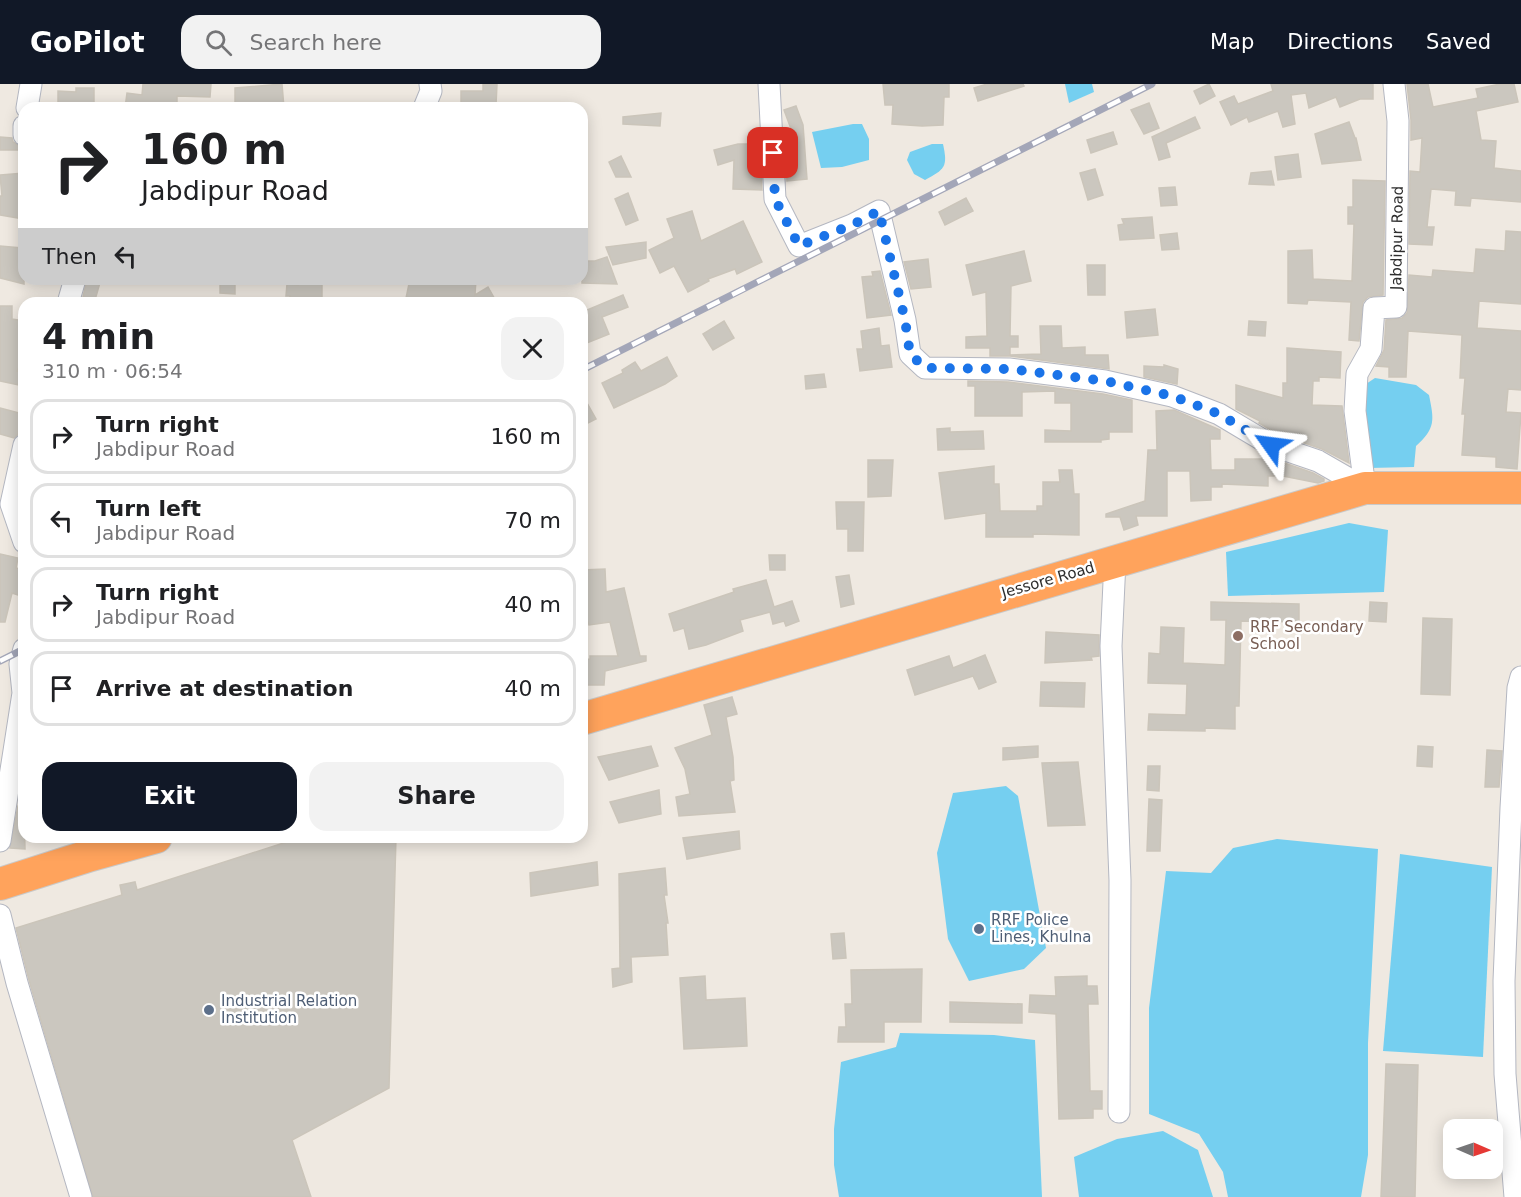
<!DOCTYPE html>
<meta charset="utf-8">
<style>
body{margin:0;font-family:"DejaVu Sans",sans-serif;background:#f2f2f2;color:#202124;height:100vh;display:flex;flex-direction:column;font-size:22px;white-space:nowrap}
*{box-sizing:border-box;margin:0}
p{font-size:20px;color:#757577}
.icon{flex:none;width:33px;height:33px;fill:none;stroke:currentColor;stroke-width:2;stroke-linecap:round;stroke-linejoin:round}
.map{position:relative;flex:1;overflow:hidden}
.details{position:absolute;left:18px;top:213px;width:570px;height:546px;display:flex;flex-direction:column;background:#fff;border-radius:18px;box-shadow:0 3px 15px #0003}
.details>*{flex:none}
.guide{position:absolute;left:18px;top:18px;width:570px;height:183px;border-radius:18px;box-shadow:0 3px 15px #0003;background:#fff;color:#202124;overflow:hidden}
.needle{width:39px;rotate:92deg}
.controls{position:absolute;left:1443px;top:1035px;display:grid;gap:12px}
.controls a{display:grid;place-items:center;width:60px;height:60px;border-radius:12px;background:#fff;box-shadow:0 3px 15px #0003;font-size:30px}
.pin{position:absolute;display:grid;place-items:center;width:51px;height:51px;color:#fff;margin:-26px;border-radius:12px;box-shadow:0 3px 9px #0006}
.me{position:absolute;width:66px;margin:-33px;rotate:301deg;stroke-linejoin:round;filter:drop-shadow(0 0 4px #0008)}
.turn{display:flex;align-items:center;gap:21px;height:126px;padding:0 24px;font-size:27px}
.turn .icon{width:78px;height:78px;stroke-width:2.5}
.turn b{display:block;font-size:42px;line-height:51px}
.then{display:flex;align-items:center;height:57px;padding:0 24px;background:#0003;gap:12px;font-size:22px}
.round{display:grid;place-items:center;flex:none;width:63px;height:63px;border-radius:18px;background:#f2f2f2}
.summary{display:flex;align-items:center;justify-content:space-between;height:102px;padding:0 24px}
h1{font-size:36px;font-weight:600;line-height:45px}
.cta{display:flex;gap:12px;margin-top:auto;padding:12px 24px}
.cta a{flex:1;height:69px;border-radius:18px;background:#111827;color:#fff;font-size:24px;font-weight:600;line-height:69px;text-align:center}
.cta a+a{background:#f2f2f2;color:#202124}
ul{padding:0;list-style:none}
li{display:flex;align-items:center;gap:18px;height:75px;margin:0 12px 9px;padding:0 12px;border:3px solid #e0e0e0;border-radius:18px}
li div{flex:1}
li b{display:block;font-size:22px}
li em{font-style:normal}
header{display:flex;align-items:center;gap:36px;box-sizing:border-box;height:84px;padding:0 30px;background:#111827;color:#fff}
header strong{font-size:28px}
nav{display:flex;gap:33px;margin-inline-start:auto;font-size:21px}
.search{width:420px;height:54px;background:#f2f2f2;display:flex;align-items:center;gap:15px;box-sizing:border-box;padding:0 21px;border-radius:18px;color:#757577;font-size:22px}
.map>svg:first-child{display:block}
.water{fill:#75cff0}
.building{fill:#cbc7bf;stroke:#cbc5ba;stroke-width:1.5}
.lines{fill:none;stroke-linecap:round;stroke-linejoin:round}
.minor-casing{stroke:#b4b7c1;stroke-width:23}
.highway-casing{stroke:#c9c9c9;stroke-width:34}
.minor{stroke:#fff;stroke-width:21}
.highway{stroke:#ffa35c;stroke-width:32}
.rail-casing{stroke:#a3a6b8;stroke-width:7}
.rail{stroke:#fff;stroke-width:4.5;stroke-dasharray:14;stroke-linecap:butt}
.route{stroke:#1a73e8;stroke-width:10;stroke-dasharray:0 18}
.education-dot{fill:#8d6e63;stroke:#fff;stroke-width:2}
.service-dot{fill:#5c6f8a;stroke:#fff;stroke-width:2}
.labels{text-anchor:middle;stroke-width:5;stroke-linejoin:round;paint-order:stroke}
.street-label{font-size:15px;fill:#2e2e2e;stroke:#fff}
.education-label{font-size:15px;fill:#785e54;stroke:#fff;text-anchor:start}
.service-label{font-size:15px;fill:#4e5e75;stroke:#fff;text-anchor:start}
</style>
<header>
<strong>GoPilot</strong>
<div class="search"><svg class="icon" aria-label="search" viewBox="0 0 24 24"><circle cx="10" cy="10" r="6"/><path d="M15 15l6 6"/></svg>Search here</div>
<nav><a>Map</a><a>Directions</a><a>Saved</a></nav>
</header>
<div class="map">
<svg width="1521" height="1113" viewBox="0 0 1521 1113">
<rect width="100%" height="100%" fill="#efe9e1"/>
<!-- water -->
<g class="water">
<path d="M1065,0H1092L1094,8L1069,19Z"/>
<path d="M853,40H862L869,55V76L842,83L821,84L812,48Z"/>
<path d="M932,60H943C948,83 945,85 925,96L914,90L907,76L910,68Z"/>
<path d="M1375,294L1416,301L1429,311C1434,336 1436,344 1416,362L1414,383L1369,384L1363,302Z"/>
<path d="M1349,439L1388,446L1384,508L1228,512L1226,468Z"/>
<path d="M1006,702L1018,712L1046,864L1024,885L969,897L948,855L937,769L953,709Z"/>
<path d="M1277,755L1378,765L1368,959V1071L1361,1113H1228L1223,1088L1199,1050L1149,1030V924L1166,787L1211,789L1233,764Z"/>
<path d="M1400,770L1492,783L1483,973L1383,967Z"/>
<path d="M900,949L994,951L1035,956L1042,1113H839L834,1081V1045L841,978L896,963Z"/>
<path d="M1163,1047L1198,1066L1213,1113H1079L1074,1073L1117,1055Z"/>
</g>
<!-- building -->
<g class="building">
<path d="M143,0H211L210,13L177,12V24H125L127,9L142,11Z"/>
<path d="M282,0L284,24H235V4Z"/>
<path d="M483,0H497L496,21L461,19V7H483Z"/>
<path d="M883,0H949V13H944L943,41L922,42L892,40L893,21H885Z"/>
<path d="M987,0H1023L1024,2L978,17L974,4Z"/>
<path d="M1209,0L1215,12L1200,20L1194,7Z"/>
<path d="M1271,0H1373V15H1360L1340,23L1336,13L1309,24L1306,9L1291,11L1295,40L1283,43L1278,27L1249,38L1247,33L1231,41L1220,18L1234,12L1238,20L1273,7Z"/>
<path d="M1407,0H1428L1433,23L1478,14L1476,5L1500,0H1514L1518,18L1476,27L1481,56L1496,57L1494,84L1521,87V118L1471,114L1470,122L1455,121L1456,107L1431,105L1427,143H1434L1432,161L1409,160L1410,87L1420,88L1422,54L1411,56V36Z"/>
<path d="M76,4H94V21L70,20V24H58V7L76,8Z"/>
<path d="M1149,19L1159,44L1144,50L1131,26Z"/>
<path d="M796,22L803,41L807,95L787,97L785,54L794,53L784,26Z"/>
<path d="M661,29L660,42L623,40V33Z"/>
<path d="M1195,33L1200,44L1166,59L1170,73L1159,76L1152,53Z"/>
<path d="M1349,38L1355,54H1356L1361,76L1322,80L1315,50Z"/>
<path d="M1113,48L1117,60L1091,69L1087,56Z"/>
<path d="M0,53L12,54L13,58L23,64V66H0Z"/>
<path d="M738,60H759L762,106L733,105L734,76L718,81L714,66Z"/>
<path d="M1298,70L1301,93L1278,96L1275,73Z"/>
<path d="M621,72L631,93H616L609,78Z"/>
<path d="M1095,85L1103,111L1088,116L1080,89Z"/>
<path d="M1271,87L1274,101L1249,100L1251,89Z"/>
<path d="M24,89V135L0,131V112H2L0,91Z"/>
<path d="M1353,96L1385,97L1383,211L1368,213L1363,218L1359,257L1349,256L1351,218L1308,216L1307,220L1288,219V167L1312,166L1313,195L1352,197L1354,140H1348V123H1353Z"/>
<path d="M1175,103L1177,121L1161,122L1159,104Z"/>
<path d="M628,109L638,136L626,141L615,115Z"/>
<path d="M966,114L973,127L945,141L939,128Z"/>
<path d="M692,127L701,157L743,137L762,178L737,190L735,185L708,195L709,197L688,208L674,182L660,189L649,166L674,154L667,135Z"/>
<path d="M1152,133L1154,154L1120,156L1118,141L1124,140L1122,135Z"/>
<path d="M1506,147L1521,148V220L1479,217L1477,244L1521,247V306L1508,305L1506,328L1521,329L1517,385L1496,383V373L1462,371L1465,330H1462L1465,294H1460L1462,251L1408,247L1406,293H1389V283L1376,282L1384,266L1386,236L1402,234L1407,229L1409,191L1432,193L1433,186L1474,189L1476,165L1505,167Z"/>
<path d="M1177,149L1179,165L1162,166L1160,151Z"/>
<path d="M646,158V174L613,181L606,163Z"/>
<path d="M0,162L22,164L21,181L24,182V200L0,194Z"/>
<path d="M1024,167L1031,197L1011,202L1010,252H1018V263H1010V271L1041,270L1040,242H1061L1062,264L1085,263V271H1108L1109,285L1010,272H990V264H966V253L987,252L986,208L973,211L966,181Z"/>
<path d="M607,173L617,200L582,199V177H595Z"/>
<path d="M928,175L931,203L911,205L904,178Z"/>
<path d="M1087,181H1105V211H1088Z"/>
<path d="M880,187L891,231L867,234L862,193L873,192L872,188Z"/>
<path d="M87,195H101L95,216L83,213Z"/>
<path d="M220,195H235V210L220,209Z"/>
<path d="M298,195H322V218L290,219V212H286L287,200L298,201Z"/>
<path d="M410,195H476L475,211L488,203L497,219L438,217V219H405Z"/>
<path d="M623,211L628,223L602,233L609,250L582,261V231L586,229L585,227Z"/>
<path d="M0,222H12V235L24,237V275L17,287L24,289V302L0,297Z"/>
<path d="M1155,225L1158,251L1127,254L1125,228Z"/>
<path d="M724,237L734,254L713,266L703,250Z"/>
<path d="M1249,237L1266,238L1265,252L1248,251Z"/>
<path d="M879,244L881,262L889,261L892,283L860,287L857,265H863L861,247Z"/>
<path d="M1287,264L1341,268L1340,294L1319,293V297H1313L1312,321L1342,322L1349,379L1322,365L1276,349L1259,339L1260,337L1236,325V301L1283,314V299H1287Z"/>
<path d="M667,273L677,292L665,300L614,324L602,299L623,289L622,286L635,278L641,287Z"/>
<path d="M1164,281L1178,285L1177,300L1144,293V282L1164,283Z"/>
<path d="M824,290L826,303L806,305L805,292Z"/>
<path d="M968,297L1008,298L1103,310L1132,316V348H1109V355L1101,356V358H1045V346L1071,347V319H1055V307L1022,308V332H975V302H968Z"/>
<path d="M582,310L596,335L582,342Z"/>
<path d="M0,324L23,330L18,350L14,354L0,350Z"/>
<path d="M1174,326L1220,346V355H1210L1211,386H1235V375H1273L1313,389L1324,395V397L1318,399L1283,392H1268V402L1222,400V403H1211V416L1191,417L1190,387H1167V432H1136L1138,441L1124,446L1120,433H1106V430L1145,417L1148,366H1157L1156,327Z"/>
<path d="M950,344V348L983,347L984,365L938,366L937,345Z"/>
<path d="M868,376H893L891,412L868,413Z"/>
<path d="M994,382V400H999L1000,427H1037V422H1043V398H1060L1059,386H1072L1074,410H1079V451L1033,450V453H986V429L945,435L939,389Z"/>
<path d="M836,418H864L863,467H848V445H837Z"/>
<path d="M0,470L18,474L16,484L24,486V513L12,509L5,538H0Z"/>
<path d="M769,471H785V486H770Z"/>
<path d="M605,485L606,508L624,504L640,572H646V577L605,587L604,601H582V576L590,575V572H618L610,538L589,541L588,538L582,539V486Z"/>
<path d="M849,491L854,520L841,523L836,493Z"/>
<path d="M766,496L774,523L792,517L799,537L786,542L784,537L773,540L770,528L740,536L743,547L706,561L689,565L684,544L674,547L669,530L734,508L733,505Z"/>
<path d="M1211,518L1299,520V538L1241,537L1239,622H1235V645L1205,644V647L1148,646L1149,630L1186,631L1187,600L1148,599L1149,569L1160,570L1161,543L1184,544L1183,579L1225,581L1226,536H1211Z"/>
<path d="M1370,518L1387,519L1386,538L1369,537Z"/>
<path d="M1423,534L1452,535L1450,611L1421,610Z"/>
<path d="M1046,548L1099,551V572L1091,573L1092,576L1045,579Z"/>
<path d="M985,571L996,598L979,605L973,592L915,611L907,586L949,572L953,584Z"/>
<path d="M1041,598L1085,599L1084,623L1040,622Z"/>
<path d="M732,613L737,630L726,633L733,673L734,696L730,697L735,728L679,732L676,713L690,710L685,685L675,664L712,651L704,621Z"/>
<path d="M651,662L658,682L609,696L598,673Z"/>
<path d="M1038,662V673L1003,676V664Z"/>
<path d="M1418,662L1433,663L1432,683L1417,682Z"/>
<path d="M1487,666L1502,667L1499,703H1485Z"/>
<path d="M1078,678L1085,741L1048,742L1042,679Z"/>
<path d="M1148,682H1160L1159,707L1147,706Z"/>
<path d="M659,706L661,730L619,739L610,718Z"/>
<path d="M1149,715L1162,716L1160,767H1147Z"/>
<path d="M18,722H24L25,765L10,764Z"/>
<path d="M739,747L740,765L687,775L683,754Z"/>
<path d="M302,753H396L389,1004L292,1056L311,1113H93L29,896L16,844L122,811L120,801L135,798L137,806Z"/>
<path d="M597,778L598,801L531,812L530,789Z"/>
<path d="M665,784L667,811H664L668,839H666L668,871L631,873L632,898L613,903L612,885L620,884L619,790Z"/>
<path d="M844,849L846,874L833,875L831,850Z"/>
<path d="M922,885L921,938H884V958H838L839,943H846L845,920H852L851,886Z"/>
<path d="M705,892L706,916L745,914L747,962L684,965L680,894Z"/>
<path d="M1087,892V902H1097L1098,920H1088L1090,1007H1102V1025H1093V1034L1059,1035L1056,930L1029,928L1030,911L1056,912L1055,893Z"/>
<path d="M950,918L1022,920V939L950,938Z"/>
<path d="M1386,980L1418,981L1415,1113H1381Z"/>
</g>
<g class="lines">
<defs>
<g id="minor">
<path d="M769,0L775,115L799,162L852,141L879,127L905,236L910,270L925,284L1009,285L1105,297L1172,312L1219,330L1271,361L1318,377L1365,404L1355,327L1357,290L1371,265L1374,224L1396,223L1398,37L1394,0"/>
<path d="M27,24L31,0"/>
<path d="M424,24L431,7L430,0"/>
<path d="M24,42V51"/>
<path d="M68,219L75,195"/>
<path d="M24,361L11,420L24,458"/>
<path d="M1115,477L1111,562L1120,796L1119,1028"/>
<path d="M0,757L23,609L20,580L24,565"/>
<path d="M0,831L17,899L81,1113"/>
<path d="M1515,1113L1505,990L1504,897L1511,724L1518,604L1521,593"/>
</g>
<g id="highway">
<path d="M582,635L1365,404H1521"/>
<path d="M0,800L91,771L156,753"/>
</g>
</defs>
<!-- minor casing -->
<use href="#minor" class="minor-casing"/>
<!-- highway casing -->
<use href="#highway" class="highway-casing"/>
<!-- minor -->
<use href="#minor" class="minor"/>
<!-- highway -->
<use href="#highway" class="highway"/>
<defs>
<g id="rail">
<path d="M582,286L1152,0"/>
<path d="M0,577L24,565"/>
</g>
</defs>
<!-- rail casing -->
<use href="#rail" class="rail-casing"/>
<!-- rail -->
<use href="#rail" class="rail"/>
</g>
<g class="lines">
<!-- route -->
<path class="route" d="M773,69L775,115L799,162L852,141L879,127L905,236L910,270L925,284L1009,285L1105,297L1172,312L1219,330L1271,361"/>
</g>
<!-- markers -->
<circle class="education-dot" cx="1238" cy="552" r="6"/>
<g class="service-dot">
<circle cx="979" cy="845" r="6"/>
<circle cx="209" cy="926" r="6"/>
</g>
<g class="labels">
<!-- street labels -->
<g class="street-label">
<text transform="translate(1397 154) rotate(-89)" y="5">Jabdipur Road</text>
<text transform="translate(1048 496) rotate(-16)" y="5">Jessore Road</text>
</g>
<!-- education labels -->
<g class="education-label">
<text x="1250" y="548">RRF Secondary<tspan x="1250" dy="17">School</tspan></text>
</g>
<!-- service labels -->
<g class="service-label">
<text x="991" y="841">RRF Police<tspan x="991" dy="17">Lines, Khulna</tspan></text>
<text x="221" y="922">Industrial Relation<tspan x="221" dy="17">Institution</tspan></text>
</g>
</g>
</svg>
<div class="controls">
<a><svg class="needle" viewBox="-14 -14 28 28"><path d="M0-13l5 13h-10z" fill="#e53935"/><path d="M0 13l5-13h-10z" fill="#757577"/></svg></a>
</div>
<div class="pin" style="left:773px;top:69px;background:#d93025"><svg class="icon" aria-label="arrive" viewBox="0 0 24 24"><path d="M6 21V4h12l-3 4 3 4H6"/></svg></div>
<svg class="me" style="left:1271px;top:361px" viewBox="-20 -20 40 40"><path d="M0-17L14 15 0 8-14 15z" fill="#1a73e8" stroke="#fff" stroke-width="4"/></svg>
<div class="guide">
<div class="turn"><svg class="icon" aria-label="right" viewBox="0 0 24 24"><path d="M7 20v-9h11M14 6l5 5-5 5"/></svg><div><b>160 m</b>Jabdipur Road</div></div>
<div class="then">Then<svg class="icon" aria-label="left" viewBox="0 0 24 24"><path d="M17 20v-9H6M10 6l-5 5 5 5"/></svg></div>
</div>
<section class="details">
<div class="summary"><div><h1>4 min</h1><p>310 m · 06:54</p></div><a class="round"><svg class="icon" aria-label="close" viewBox="0 0 24 24"><path d="M6 6l12 12M18 6L6 18"/></svg></a></div>
<ul>
<li><svg class="icon" aria-label="right" viewBox="0 0 24 24"><path d="M7 20v-9h11M14 6l5 5-5 5"/></svg><div><b>Turn right</b><p>Jabdipur Road</p></div><em>160 m</em></li>
<li><svg class="icon" aria-label="left" viewBox="0 0 24 24"><path d="M17 20v-9H6M10 6l-5 5 5 5"/></svg><div><b>Turn left</b><p>Jabdipur Road</p></div><em>70 m</em></li>
<li><svg class="icon" aria-label="right" viewBox="0 0 24 24"><path d="M7 20v-9h11M14 6l5 5-5 5"/></svg><div><b>Turn right</b><p>Jabdipur Road</p></div><em>40 m</em></li>
<li><svg class="icon" aria-label="arrive" viewBox="0 0 24 24"><path d="M6 21V4h12l-3 4 3 4H6"/></svg><div><b>Arrive at destination</b></div><em>40 m</em></li>
</ul>
<div class="cta"><a>Exit</a><a>Share</a></div>
</section>
</div>
